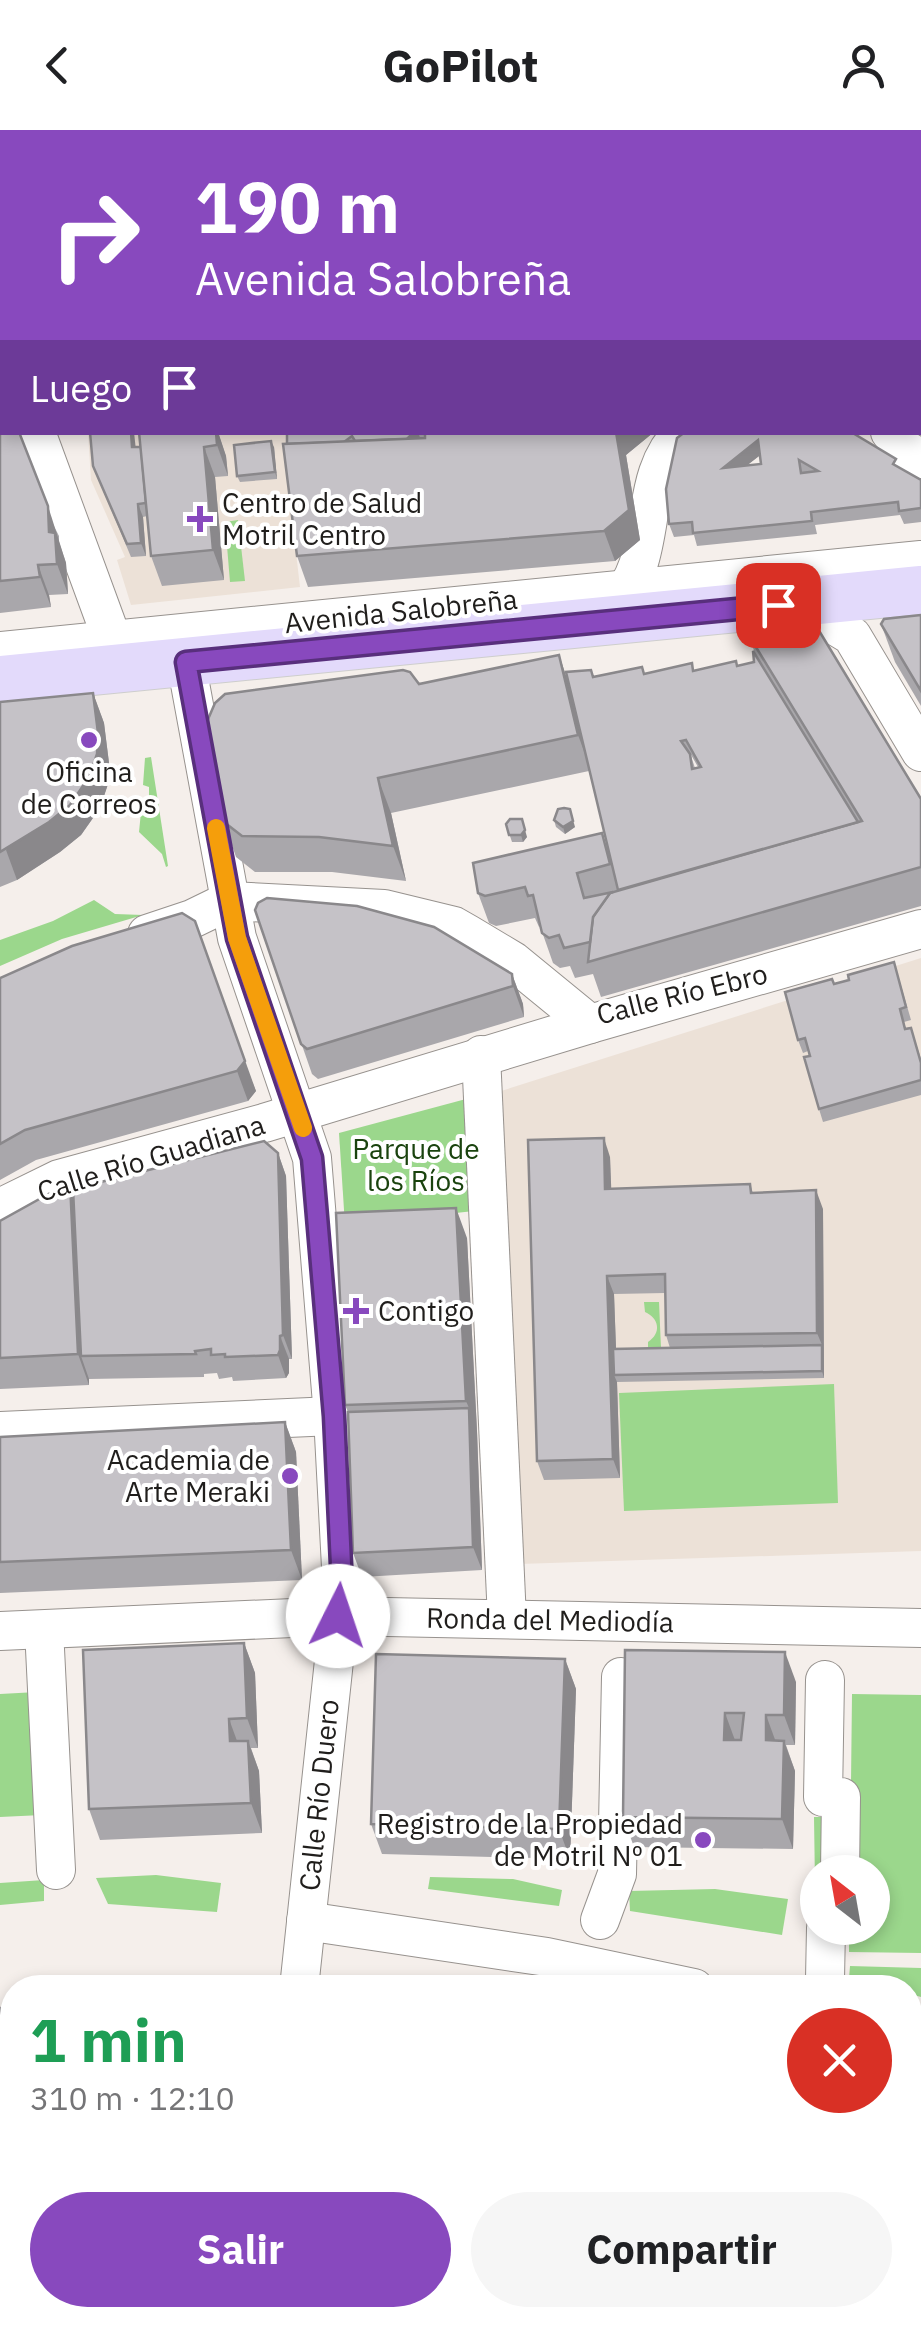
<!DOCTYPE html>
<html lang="es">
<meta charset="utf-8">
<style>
body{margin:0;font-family:"IBM Plex Sans",sans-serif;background:#f6f6f6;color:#202124;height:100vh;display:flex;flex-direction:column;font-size:38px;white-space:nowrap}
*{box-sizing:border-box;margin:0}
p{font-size:32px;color:#757577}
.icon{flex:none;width:55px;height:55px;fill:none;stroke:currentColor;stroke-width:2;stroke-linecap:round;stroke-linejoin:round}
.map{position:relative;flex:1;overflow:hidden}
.sheet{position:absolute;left:0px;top:1845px;width:922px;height:352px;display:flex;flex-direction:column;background:#fff;border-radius:40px 40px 0 0;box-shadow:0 5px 15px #0003}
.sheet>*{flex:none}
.top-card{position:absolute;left:0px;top:0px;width:922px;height:305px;box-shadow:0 5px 15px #0003;background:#8849be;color:#fff;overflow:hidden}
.needle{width:65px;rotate:329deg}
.tools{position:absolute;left:800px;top:1725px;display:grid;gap:20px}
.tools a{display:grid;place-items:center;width:90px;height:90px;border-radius:50%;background:#fff;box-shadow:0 5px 15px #0003;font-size:50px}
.pin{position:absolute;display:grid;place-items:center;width:85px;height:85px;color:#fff;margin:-42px;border-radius:20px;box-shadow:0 5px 15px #0006}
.me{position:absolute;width:110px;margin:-55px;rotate:4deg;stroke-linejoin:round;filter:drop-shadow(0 0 8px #0008)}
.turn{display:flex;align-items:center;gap:35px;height:210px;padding:0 30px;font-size:45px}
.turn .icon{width:130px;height:130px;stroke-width:2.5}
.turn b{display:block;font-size:70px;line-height:85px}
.then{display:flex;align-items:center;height:95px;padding:0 30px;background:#0003;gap:20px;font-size:38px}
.round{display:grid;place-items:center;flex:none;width:105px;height:105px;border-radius:52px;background:#f6f6f6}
.summary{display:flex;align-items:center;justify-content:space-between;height:170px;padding:0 30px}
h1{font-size:60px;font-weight:800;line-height:75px;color:#1e9e55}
.action{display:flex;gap:20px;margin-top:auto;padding:20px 30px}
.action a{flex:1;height:115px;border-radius:60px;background:#8849be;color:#fff;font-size:40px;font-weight:800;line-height:115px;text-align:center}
.action a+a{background:#f6f6f6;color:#202124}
header{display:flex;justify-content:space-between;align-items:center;height:130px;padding:0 30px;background:#fff;font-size:45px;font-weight:800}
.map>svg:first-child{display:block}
.built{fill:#ece1d7}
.green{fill:#9bd78c}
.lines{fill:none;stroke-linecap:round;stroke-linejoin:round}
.minor-casing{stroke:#97928e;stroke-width:40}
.major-casing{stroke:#cececd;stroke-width:50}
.minor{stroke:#fff;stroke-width:38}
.major{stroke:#e3dafb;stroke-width:48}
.wall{fill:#a9a7ab;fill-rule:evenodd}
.shaded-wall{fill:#8a888b}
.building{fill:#c5c2c7;stroke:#8a888b;stroke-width:2.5;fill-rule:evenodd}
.route-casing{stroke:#582f7c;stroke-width:25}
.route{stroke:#8849be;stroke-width:18}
.slow{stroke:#f59e0b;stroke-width:18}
.poi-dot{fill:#8849be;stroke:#fff;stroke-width:4}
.labels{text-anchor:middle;stroke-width:8;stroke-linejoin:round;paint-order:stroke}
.poi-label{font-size:28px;fill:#201e1c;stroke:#fff;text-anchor:start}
.street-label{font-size:28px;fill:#201e1c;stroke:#fff}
.park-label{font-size:28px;fill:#1a430e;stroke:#fff}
</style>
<header><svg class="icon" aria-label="back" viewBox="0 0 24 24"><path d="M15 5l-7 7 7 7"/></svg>GoPilot<svg class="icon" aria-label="person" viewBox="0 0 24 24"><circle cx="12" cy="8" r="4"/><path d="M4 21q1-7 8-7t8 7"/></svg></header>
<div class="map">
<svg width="921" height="2197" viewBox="0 0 921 2197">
<rect width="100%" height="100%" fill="#f5efeb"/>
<!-- built -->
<g class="built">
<path d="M88,303H287V345L300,457L131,475L117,430L125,427L91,350Z"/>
<path d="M921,828V1421L519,1434L498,962Z"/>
</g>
<!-- green -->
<g class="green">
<path d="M238,390L245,451L230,452L225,392Z"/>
<path d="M151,627L168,736L166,737L162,724L139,702L141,682L149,683V657L143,655L145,628Z"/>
<path d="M94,770L115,784L143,785L62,809L0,836V810L53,791Z"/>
<path d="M466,969L474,1081L345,1095L339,1003Z"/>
<path d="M644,1172H659L661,1218L648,1219V1212C662,1203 659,1188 645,1182Z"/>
<path d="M834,1254L838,1373L624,1381L619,1263Z"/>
<path d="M37,1562L42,1685L0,1687V1564Z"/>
<path d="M852,1564L921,1565V1823L849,1822V1798H872V1742H850Z"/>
<path d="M814,1687H827L825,1742H818L817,1755H815Z"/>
<path d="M156,1745L221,1753L217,1782L108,1774L96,1748Z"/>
<path d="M430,1747L513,1749L562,1760L559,1776L428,1759Z"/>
<path d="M44,1750V1771L0,1775V1753Z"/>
<path d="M715,1759L788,1769L782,1805L630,1781L629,1761Z"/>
<path d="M850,1836L921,1838V1867L910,1864V1858L884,1857L849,1848Z"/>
</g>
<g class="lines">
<defs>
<g id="minor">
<path d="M73,0L76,2"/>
<path d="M652,0L653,2"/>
<path d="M920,259L921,258"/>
<path d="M0,284H2"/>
<path d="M36,302L119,528"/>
<path d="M890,302L903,318L921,329"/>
<path d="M810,471L819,486L852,506L921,622"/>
<path d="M613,475C663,429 633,350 683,302"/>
<path d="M0,521L921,430"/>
<path d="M186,532L237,808L312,1028L333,1286L342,1456L299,1858"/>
<path d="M147,804L192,789L229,771L384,779L454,796L468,804L513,831L590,894L921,799"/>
<path d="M481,925L507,1489"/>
<path d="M0,1078L59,1049L264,993L590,894"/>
<path d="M0,1301L333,1286"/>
<path d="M0,1501L337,1486L921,1498"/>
<path d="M45,1519L56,1740"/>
<path d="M825,1550L823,1667H841L840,1742"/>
<path d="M600,1790L617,1744L621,1547"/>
<path d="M306,1791L547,1827L694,1858"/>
<path d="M825,1849L826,1798"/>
<path d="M910,1915L921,1918"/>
<path d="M265,2197L266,2185"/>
<path d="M833,2197L835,2185"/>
</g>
<path id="major" d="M0,550L921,460"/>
</defs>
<!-- minor casing -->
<use href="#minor" class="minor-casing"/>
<!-- major casing -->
<use href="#major" class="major-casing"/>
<!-- minor -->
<use href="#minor" class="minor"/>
<!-- major -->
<use href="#major" class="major"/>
</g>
<!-- wall -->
<g class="wall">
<path d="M664,0H921V11L920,2H666Z"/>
<path d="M0,31L2,36V86H0Z"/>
<path d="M2,97V268L0,267V100Z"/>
<path d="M0,289L59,406V412L66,433L68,464L49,465L51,477L0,483Z"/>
<path d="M218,302L226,326L228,346L215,347L224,450L162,456L151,426L147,386L143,387L146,426L131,427L93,336L135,317Z"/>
<path d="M287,302H654L626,325L640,410L615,431L308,457L297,426Z"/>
<path d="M677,308L898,337L921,350V392L904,394L900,385L815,395L817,404L697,416L694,405L674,407L669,394ZM760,325L761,334L747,335Z"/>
<path d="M274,317L277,349L240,352L237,346Z"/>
<path d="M921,485V576L895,532L881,494Z"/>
<path d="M748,504L921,669V776L601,867L593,844L575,848L570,836L560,838L553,833L540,796L539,797L535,788L496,796L489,793L478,763L602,703L609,722L589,641L391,683L406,751L332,742H255L236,727L224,692L210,584L419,554L567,549L644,544L692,533L694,541L738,536L754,532L756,526ZM690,623L698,637L695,638Z"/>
<path d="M93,563L104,593L109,633L108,654L100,678L81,705L60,722L17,750L0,757V572Z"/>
<path d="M554,690L575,697L565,704L556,697Z"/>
<path d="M506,694L527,707L523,712H512Z"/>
<path d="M255,780L512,844L523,874L524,887L318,949L312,944Z"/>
<path d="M182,783L256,961L248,971L36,1030L0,1050V848Z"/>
<path d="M898,845L911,890L904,892L906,899L911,898L921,929V965L823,992L819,979L808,921L803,923L798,910L834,854Z"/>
<path d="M278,1023L286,1046L292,1229H289V1243L286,1248L233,1251L232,1247L219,1249L217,1243L204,1244V1247L89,1249V1255L0,1259V1091L70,1052L73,1059Z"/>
<path d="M610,1027L611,1059L750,1054L753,1063L823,1079L824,1248L617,1252L620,1348L544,1350L537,1331ZM665,1163L666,1205L670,1218L616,1219L614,1164Z"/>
<path d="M467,1108L477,1301L482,1440L362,1447L353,1423L348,1282L345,1275Z"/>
<path d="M285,1292L296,1322L302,1450L0,1463V1307Z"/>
<path d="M244,1513L255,1543L258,1618H251L259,1641L262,1703L100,1710L89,1679Z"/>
<path d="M625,1520L796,1552L795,1615H786L795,1641L793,1719L634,1717L623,1687Z"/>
<path d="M565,1529L576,1559L570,1729L382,1724L371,1694Z"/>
<path d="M0,1878L12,1881V2124L0,2122Z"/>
<path d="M341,2185H827L826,2197H444Z"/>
</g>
<!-- shaded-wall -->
<g class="shaded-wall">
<path d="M322,0H337L335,2H323Z"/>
<path d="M536,0H553L551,2H535Z"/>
<path d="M131,302H134L137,330L132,317Z"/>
<path d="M216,302H218L226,326L228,346L217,315Z"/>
<path d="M414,302H418L424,319L406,310Z"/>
<path d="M616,302H654L626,325L640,410L615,431L604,401Z"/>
<path d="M758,310L763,323L727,351L723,338Z"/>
<path d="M271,311L274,317L277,349L275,342Z"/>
<path d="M204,317L215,347L224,450L213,420Z"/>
<path d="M138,374L143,387L146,426L141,413Z"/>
<path d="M48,376L66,433L68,464L57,434L49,402Z"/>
<path d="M38,435L49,465L51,477L40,447Z"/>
<path d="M559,525L571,560L591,640L578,605Z"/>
<path d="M93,563L104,593L109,633L108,654L100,678L81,705L60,722L17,750L6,720Z"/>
<path d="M378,648L391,683L406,751L393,716Z"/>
<path d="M570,679L575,697L565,704L563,697Z"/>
<path d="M522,689L527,707L523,712L521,705Z"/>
<path d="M195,791L256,961L248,971L237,941Z"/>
<path d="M512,844L523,874L524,887L513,856Z"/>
<path d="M604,1008L610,1027L612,1078L605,1059Z"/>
<path d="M278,1023L286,1046L292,1229L283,1205Z"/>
<path d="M70,1052L81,1083V1226L89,1249V1255L78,1224Z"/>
<path d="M816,1060L823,1079L824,1248L822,1241V1215L817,1203Z"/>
<path d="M456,1078L467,1108L477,1301L482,1440L473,1417L469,1278L466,1271Z"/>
<path d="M607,1146L614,1164L617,1245H614L617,1252L620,1348L613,1329Z"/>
<path d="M280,1206L289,1229V1243L286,1248L278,1225Z"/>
<path d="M285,1292L296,1322L302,1450L291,1420Z"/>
<path d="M244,1513L255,1543L258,1618L247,1588Z"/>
<path d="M785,1522L796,1552L795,1615L784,1585Z"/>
<path d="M565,1529L576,1559L570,1729L559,1699Z"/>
<path d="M725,1583L736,1613L724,1610Z"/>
<path d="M766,1585L777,1615L766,1610Z"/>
<path d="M229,1589L240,1619L230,1611Z"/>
<path d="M248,1611L259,1641L262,1703L251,1673Z"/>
<path d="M784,1611L795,1641L793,1719L782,1689Z"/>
<path d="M813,2185H827L826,2197H811Z"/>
</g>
<!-- building -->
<g class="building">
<path d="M5,0H27L24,2H8Z"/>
<path d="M37,0H53L51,2H40Z"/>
<path d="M130,0H146L143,2H132Z"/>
<path d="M152,0H293L297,2H155Z"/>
<path d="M349,0H416L419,2H346Z"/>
<path d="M457,0H536L535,2H455Z"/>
<rect x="562" y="0" width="60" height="2"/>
<path d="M665,0H746V2H666Z"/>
<path d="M751,0H767L768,2H745Z"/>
<path d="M767,0H788L782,2H768Z"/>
<path d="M788,0H860L862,2H782Z"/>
<path d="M860,0H913L908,2H862Z"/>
<path d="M2,40V70L0,72V43Z"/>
<path d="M921,71V115H920V72Z"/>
<path d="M0,106L2,108V246L0,245Z"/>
<path d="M920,138L921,139V199L920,198Z"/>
<path d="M0,289H2V302H19L48,376L49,402L55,403L57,434L38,435L40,447L0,451Z"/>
<path d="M90,302H131L132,317H141L146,373L138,374L141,413L127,414L93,336Z"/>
<path d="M139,302H216L217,315L204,317L213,420L151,426Z"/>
<path d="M287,302H414L407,309L355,311L352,306L344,312L287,314Z"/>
<path d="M425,302H616L629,380L604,401L297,426L283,314L425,308Z"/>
<path d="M685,302H851L896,329L893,334L921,350V378L899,381L898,372L811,382L812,391L693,403L692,392L669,394L666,359L677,308ZM758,310L761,334L723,338ZM799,330L818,341L801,343Z"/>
<path d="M271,311L275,342L237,346L234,315Z"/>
<path d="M921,485V561L881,494L884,489Z"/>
<path d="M818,499L921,669V737L588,832L593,787L610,763L862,691L748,504Z"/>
<path d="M753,521L858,692L618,760L566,542L591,540L593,547L642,537L644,544L692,533L693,541L736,531L737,536L754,532ZM686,610L701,637L692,639L690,624L681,611Z"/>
<path d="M559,525L578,605L378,648L393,716L319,707L242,706L224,692L206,594L215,573L225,564L403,540L410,542L419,554Z"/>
<path d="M93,563L98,603L97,624L89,647L70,675L49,692L0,722V572Z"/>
<path d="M564,678L570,679L573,691L563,697L554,690L558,679Z"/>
<path d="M510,689H522L525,700L521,705H509L506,694Z"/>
<path d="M602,703L610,734L577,743L584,768L613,762L610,763L593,787L590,812L564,818L559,805L549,808L542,803L533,765L528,766L525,757L485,766L478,763L473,733Z"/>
<path d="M267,768L357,776L434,797L512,844L513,856L307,919L301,914L255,780L258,773Z"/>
<path d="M182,783L195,791L245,931L237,941L25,1000L0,1014V848L72,816Z"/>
<path d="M894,832L906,877L900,879L905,899L911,898L921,933V950L819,979L804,927L810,926L805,908L798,910L785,862L832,849L834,854L849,850L848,845Z"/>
<path d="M604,1008L605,1059L750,1054L751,1063L816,1060L817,1203L666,1205L665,1144L607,1146L613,1329L537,1331L528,1010Z"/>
<path d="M264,1011L278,1023L283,1205L280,1206V1220L278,1225L225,1227V1224L211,1225V1219L195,1221L196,1224L81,1226L73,1059Z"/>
<path d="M70,1052L78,1224L0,1228V1091Z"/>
<path d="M456,1078L466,1271L345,1275L336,1083Z"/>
<path d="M822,1215V1241L614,1245L613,1219Z"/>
<path d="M469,1278L473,1417L353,1423L348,1282Z"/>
<path d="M285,1292L291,1420L0,1432V1307Z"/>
<path d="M244,1513L247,1588L229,1589L230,1611H248L251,1673L89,1679L83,1520Z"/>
<path d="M625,1520L785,1522L784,1585H766V1610L784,1611L782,1689L623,1687ZM725,1583H744L741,1610H724Z"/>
<path d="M376,1524L565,1529L559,1699L371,1694Z"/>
<path d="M0,1878L12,1881V2097L0,2094Z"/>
<path d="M910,2020L921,2022V2197H863L864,2185H910Z"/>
<path d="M587,2185H813L811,2197H689Z"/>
</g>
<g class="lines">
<defs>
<path id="route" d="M338,1486L342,1456L334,1286L312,1028L237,808L186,532L778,475"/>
</defs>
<!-- route casing -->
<use href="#route" class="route-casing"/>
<!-- route -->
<use href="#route" class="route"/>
<!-- slow -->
<path class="slow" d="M216,698L237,808L303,998"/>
</g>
<!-- markers -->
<g class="poi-dot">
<path d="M195 374h10v10h10v10h-10v10h-10v-10h-10v-10h10z"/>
<circle cx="89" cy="610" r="10"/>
<path d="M351 1166h10v10h10v10h-10v10h-10v-10h-10v-10h10z"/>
<circle cx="290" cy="1346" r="10"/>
<circle cx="703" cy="1710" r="10"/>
</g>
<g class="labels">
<!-- poi labels -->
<g class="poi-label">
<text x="222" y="383">Centro de Salud<tspan x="222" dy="32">Motril Centro</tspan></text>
<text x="89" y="652" text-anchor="middle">Oficina<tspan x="89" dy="32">de Correos</tspan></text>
<text x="378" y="1191">Contigo</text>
<text x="270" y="1340" text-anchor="end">Academia de<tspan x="270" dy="32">Arte Meraki</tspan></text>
<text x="683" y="1704" text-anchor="end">Registro de la Propiedad<tspan x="683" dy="32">de Motril Nº 01</tspan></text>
</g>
<!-- street labels -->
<g class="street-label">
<text transform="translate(401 481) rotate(-6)" y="10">Avenida Salobreña</text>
<text transform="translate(682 864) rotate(-14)" y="10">Calle Río Ebro</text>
<text transform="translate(151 1028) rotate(-17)" y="10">Calle Río Guadiana</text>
<text transform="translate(550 1490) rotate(1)" y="10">Ronda del Mediodía</text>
<text transform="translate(319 1665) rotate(-84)" y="10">Calle Río Duero</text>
</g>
<!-- park labels -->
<g class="park-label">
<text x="416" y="1029">Parque de<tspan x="416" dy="32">los Ríos</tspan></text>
</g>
</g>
</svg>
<div class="tools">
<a><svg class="needle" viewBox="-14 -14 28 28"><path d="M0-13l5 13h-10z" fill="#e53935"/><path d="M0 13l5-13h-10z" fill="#757577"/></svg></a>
</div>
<div class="pin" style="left:778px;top:475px;background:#d93025"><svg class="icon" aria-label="arrive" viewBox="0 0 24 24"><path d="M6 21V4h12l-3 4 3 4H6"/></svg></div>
<svg class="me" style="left:338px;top:1486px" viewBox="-20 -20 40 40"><circle r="19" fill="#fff"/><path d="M0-13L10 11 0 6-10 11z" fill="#8849be"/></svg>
<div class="top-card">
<div class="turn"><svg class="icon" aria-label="right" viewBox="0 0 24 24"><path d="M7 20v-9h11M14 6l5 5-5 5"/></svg><div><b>190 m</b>Avenida Salobreña</div></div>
<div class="then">Luego<svg class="icon" aria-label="arrive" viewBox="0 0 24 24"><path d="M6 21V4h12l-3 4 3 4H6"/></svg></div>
</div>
<section class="sheet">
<div class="summary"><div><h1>1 min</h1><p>310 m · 12:10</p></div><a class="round" style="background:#d93025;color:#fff"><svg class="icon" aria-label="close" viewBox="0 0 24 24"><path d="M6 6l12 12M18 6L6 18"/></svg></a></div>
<div class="action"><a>Salir</a><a>Compartir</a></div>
</section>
</div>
